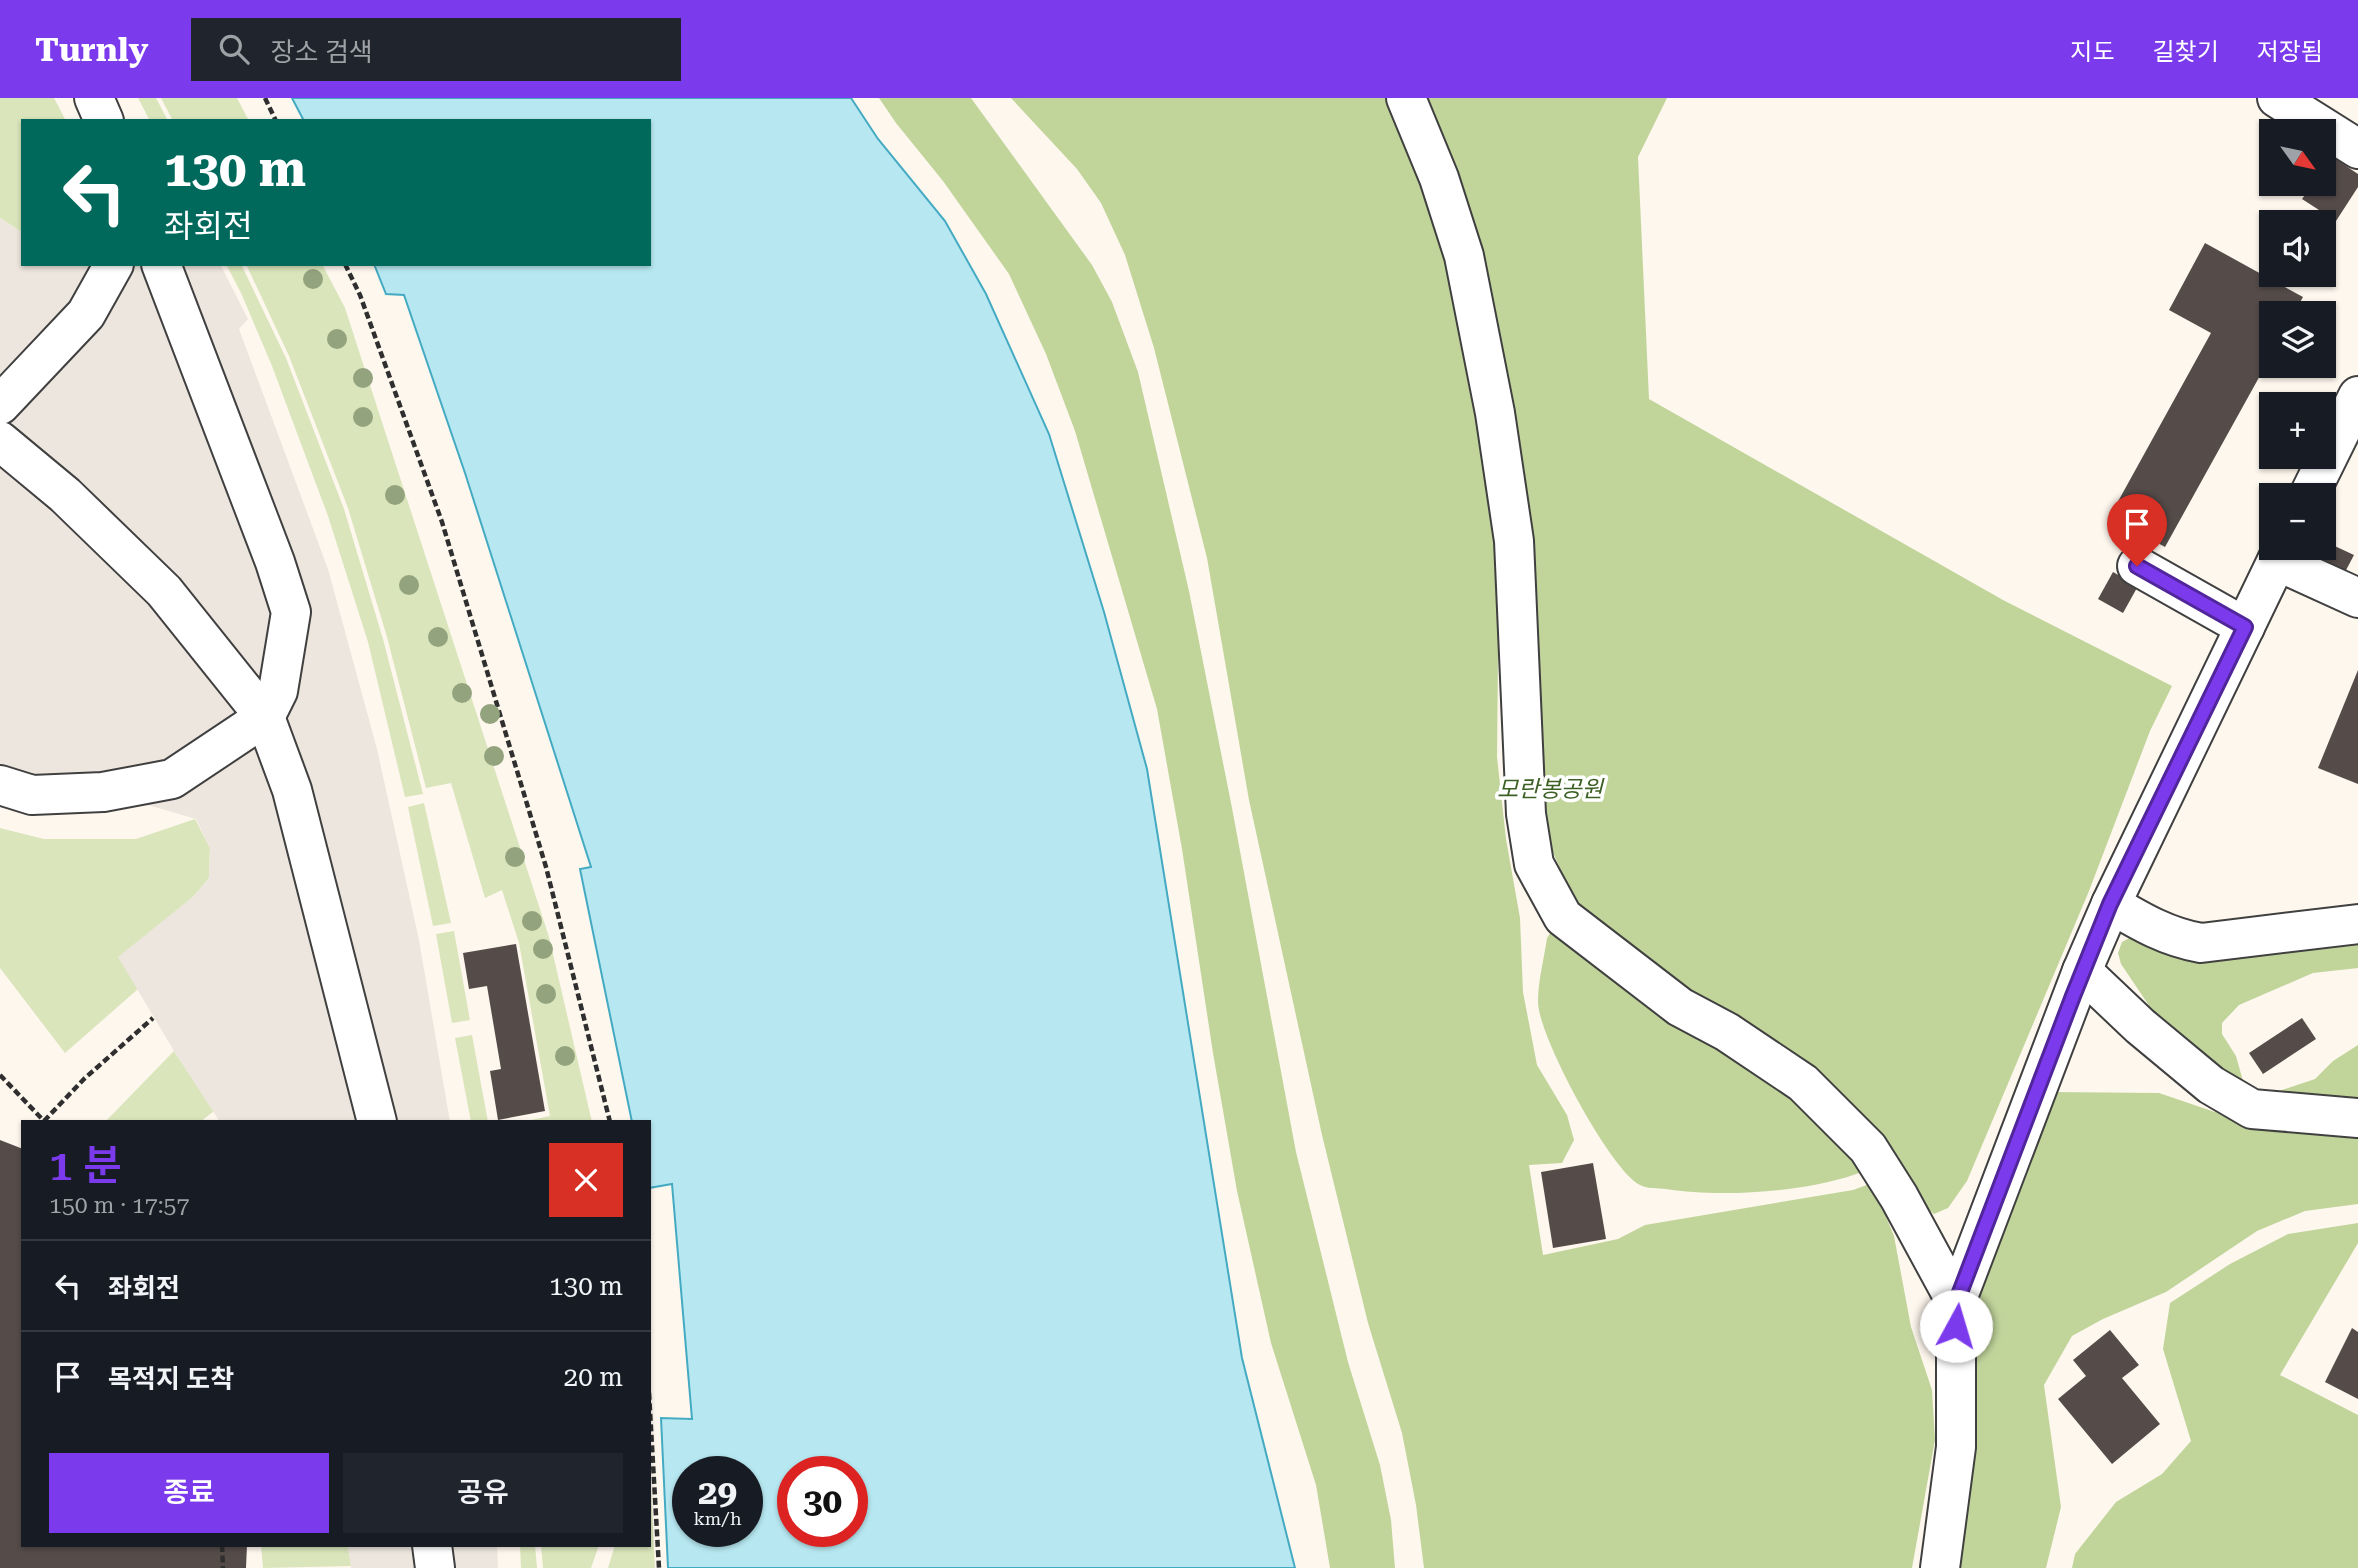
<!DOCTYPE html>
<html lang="ko">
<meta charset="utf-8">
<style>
body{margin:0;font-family:"Roboto Serif","Noto Sans KR",serif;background:#20242c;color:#f1f3f6;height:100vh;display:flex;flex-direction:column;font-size:26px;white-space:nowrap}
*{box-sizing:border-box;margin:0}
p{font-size:23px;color:#9ea1a6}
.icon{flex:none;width:38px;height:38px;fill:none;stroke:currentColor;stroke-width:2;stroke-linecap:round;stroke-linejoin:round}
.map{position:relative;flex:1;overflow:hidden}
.side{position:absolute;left:21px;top:1022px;width:630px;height:427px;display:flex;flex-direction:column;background:#171b24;border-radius:0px;box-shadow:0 2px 5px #0004}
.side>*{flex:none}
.banner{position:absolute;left:21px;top:21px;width:630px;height:147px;border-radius:0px;box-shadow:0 2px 5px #0004;background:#00695c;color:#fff;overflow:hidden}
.needle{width:46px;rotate:123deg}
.fabs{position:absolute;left:2259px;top:21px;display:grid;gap:14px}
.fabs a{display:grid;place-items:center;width:77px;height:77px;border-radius:0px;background:#171b24;box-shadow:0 2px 5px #0004;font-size:35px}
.speed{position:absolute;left:672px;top:1358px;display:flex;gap:14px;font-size:35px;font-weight:700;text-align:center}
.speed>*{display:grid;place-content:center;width:91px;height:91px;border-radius:50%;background:#171b24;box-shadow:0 2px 5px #0004;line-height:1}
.speed small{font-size:18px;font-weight:400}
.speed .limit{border:10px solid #d22;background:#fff;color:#111}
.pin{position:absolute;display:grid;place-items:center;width:60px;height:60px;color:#fff;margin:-72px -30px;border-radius:50% 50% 50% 0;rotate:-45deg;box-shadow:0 0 7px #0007}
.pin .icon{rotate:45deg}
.me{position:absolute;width:77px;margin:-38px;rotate:6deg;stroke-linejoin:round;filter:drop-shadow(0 0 5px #0008)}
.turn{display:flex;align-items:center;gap:24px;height:147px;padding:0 28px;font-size:32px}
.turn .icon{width:91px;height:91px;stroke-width:2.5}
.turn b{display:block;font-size:49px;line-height:60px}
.round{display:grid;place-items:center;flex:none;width:74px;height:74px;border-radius:0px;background:#20242c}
.overview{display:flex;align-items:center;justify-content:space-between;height:119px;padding:0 28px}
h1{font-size:42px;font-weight:600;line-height:52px;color:#7c3aed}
.cta{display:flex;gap:14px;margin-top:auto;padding:14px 28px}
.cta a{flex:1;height:80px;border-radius:0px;background:#7c3aed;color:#fff;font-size:28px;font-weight:600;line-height:80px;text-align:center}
.cta a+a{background:#20242c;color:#f1f3f6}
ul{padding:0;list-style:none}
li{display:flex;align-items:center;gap:21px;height:91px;padding:0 28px;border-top:2px solid #363941}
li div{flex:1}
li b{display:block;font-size:26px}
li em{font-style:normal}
header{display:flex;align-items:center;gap:42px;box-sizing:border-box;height:98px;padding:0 35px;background:#7c3aed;color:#fff}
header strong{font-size:33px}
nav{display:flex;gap:38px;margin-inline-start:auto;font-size:24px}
.search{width:490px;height:63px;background:#20242c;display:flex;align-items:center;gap:18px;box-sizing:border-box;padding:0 24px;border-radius:0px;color:#9ea1a6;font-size:26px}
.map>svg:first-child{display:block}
.green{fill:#dae5bb}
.forest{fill:#c1d59b}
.plaza{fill:#ede6de}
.water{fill:#b7e8f1;stroke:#44aac2;stroke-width:2;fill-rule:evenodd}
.building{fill:#554c4a}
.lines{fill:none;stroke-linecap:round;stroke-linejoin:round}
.minor-casing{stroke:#404040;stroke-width:42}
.path{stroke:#2f2f2f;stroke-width:4.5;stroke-dasharray:7 3.5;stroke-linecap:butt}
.minor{stroke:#fff;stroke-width:38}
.tree{fill:#93a37e}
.route-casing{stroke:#51269a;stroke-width:18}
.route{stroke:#7c3aed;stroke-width:12}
.labels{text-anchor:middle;stroke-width:7;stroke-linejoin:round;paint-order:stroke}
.park-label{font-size:23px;font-style:italic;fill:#3c5f23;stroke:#fff}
</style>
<header>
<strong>Turnly</strong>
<div class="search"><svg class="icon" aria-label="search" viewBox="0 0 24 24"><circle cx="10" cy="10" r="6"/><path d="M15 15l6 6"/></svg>장소 검색</div>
<nav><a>지도</a><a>길찾기</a><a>저장됨</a></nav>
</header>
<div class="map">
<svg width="2358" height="1470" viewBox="0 0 2358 1470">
<rect width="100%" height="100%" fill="#fef7ee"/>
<!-- green -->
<g class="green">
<path d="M0,0H54L66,23H23V135L0,120Z"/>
<path d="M138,0H156L168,23H150Z"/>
<path d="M161,0H237L249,23H173Z"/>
<path d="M226,166H241L286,260L344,411L383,541L423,696L405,699L368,544L328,418L272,268L241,195Z"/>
<path d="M246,166H322L345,210L549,839L592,1024H521L550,1018L519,845L502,792L485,800L451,685L426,690L387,539L348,410L289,258Z"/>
<path d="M424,705L451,825L433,828L408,709Z"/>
<path d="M195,721L210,750L209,780L193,799L119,859L138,891L65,955L0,870V730L44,741H136Z"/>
<path d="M454,833L470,922L452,925L436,836Z"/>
<path d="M472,937L488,1024H471L455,940Z"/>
<path d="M174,953L214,1013L200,1024H105Z"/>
<path d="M650,1372L655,1470H608L615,1447H649Z"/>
<path d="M261,1447H348L351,1468L263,1470Z"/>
<path d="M520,1447H535L537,1470H521Z"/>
<path d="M541,1447H599L591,1470H543Z"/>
</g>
<!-- forest -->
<g class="forest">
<path d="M879,0H971L1092,167L1112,204L1138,274L1189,493L1232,710L1296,1054L1348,1264L1380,1367L1391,1422L1395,1470H1330L1316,1387L1271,1245L1237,1093L1213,955L1182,751L1157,611L1075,333L1046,256L1009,176L943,83L896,25Z"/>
<path d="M1011,0H1390L1454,174L1499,461L1497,659L1506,741L1520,820L1523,894L1537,967L1567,1017L1574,1042L1562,1065L1529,1067L1543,1157L1618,1141L1645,1127L1853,1092L1872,1085L1894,1138L1911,1229L1932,1292L1935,1342L1912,1470H1424L1416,1407L1402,1335L1368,1225L1322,1037L1249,702L1207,460L1154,250L1125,157L1101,105L1077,71Z"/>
<path d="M1421,0H1667L1638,59L1649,301L2003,502L2172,588L2150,633L2089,793L1967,1083L1948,1110L1934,1116L1689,899L1577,809L1544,734L1533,440L1513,305L1479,153Z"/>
<path d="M1552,832L1807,1006L1867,1072C1814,1094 1723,1100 1666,1091C1658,1090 1647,1091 1640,1087C1611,1073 1538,938 1538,904C1538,883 1544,861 1547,840Z"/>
<path d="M2133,838L2358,841V870L2313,875L2239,907L2222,925V936L2236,958L2243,983L2228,982L2181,946L2152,912L2121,866L2118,855L2122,844Z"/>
<path d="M2358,947V1012L2276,994L2315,981L2333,963Z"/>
<path d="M2052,994L2159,995L2253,1027L2358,1030V1106L2305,1113L2257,1133L2166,1194L2103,1221L2072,1238L2044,1287L2061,1409L2046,1470H1956L1971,1343L1976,1213L2001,1129Z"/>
<path d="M2358,1125V1145L2280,1277L2358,1317V1470H2072L2075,1456L2116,1404L2162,1376L2191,1343L2163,1251L2170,1205L2230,1166L2288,1136Z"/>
</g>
<!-- plaza -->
<g class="plaza">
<path d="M0,120L23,135V166H220L248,221L239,231L328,471L377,651L419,842L450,1024H220L174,953L118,859L193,799L209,780L210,750L196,721L103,694L0,687Z"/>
<path d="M348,1447H497L498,1470H351Z"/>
</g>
<!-- water -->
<path class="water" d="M292,0H851L878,41L945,123L986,196L1049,336L1104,514L1147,671L1242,1260L1295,1470H668L661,1320L692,1321L672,1086L649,1090V1024H632L580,771L591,769L465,375L404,197L386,196L374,166H649V23H304ZM688,1374H747V1433H688ZM793,1374H852V1433H793Z"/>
<!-- building -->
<g class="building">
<path d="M2331,58L2358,76V89L2336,123L2302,101L2313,86H2324V68Z"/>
<path d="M2205,145L2303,199L2294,215H2272V256L2165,449L2110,418L2211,235L2169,212Z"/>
<path d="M2324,443L2354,457L2344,476L2315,462L2321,450H2324Z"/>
<path d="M2113,474L2138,488L2123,515L2098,501Z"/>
<path d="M2358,572V686L2318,670Z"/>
<path d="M516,846L545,1013L498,1022L490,973L501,971L487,888L469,891L463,855Z"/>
<path d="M2302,920L2316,941L2263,976L2249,955Z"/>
<path d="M0,1042L23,1051V1447H247L246,1470H0Z"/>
<path d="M1593,1065L1606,1141L1553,1150L1541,1074Z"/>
<path d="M2352,1230L2358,1234V1301L2325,1284Z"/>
<path d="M2110,1232L2139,1267L2122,1280L2160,1326L2112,1366L2058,1301L2086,1278L2073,1262Z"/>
</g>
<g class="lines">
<defs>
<g id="minor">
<path d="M94,0L104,23"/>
<path d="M1406,0L1439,80L1464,158L1495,315L1514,443L1526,716L1534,766L1563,819L1680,909L1727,934L1803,985L1868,1050L1899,1099L1956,1204"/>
<path d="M2277,0L2358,51"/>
<path d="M0,307L86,216L114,166"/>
<path d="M0,343L65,397L164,493L265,619L292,692L377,1024"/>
<path d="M2309,397L2358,298"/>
<path d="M2277,463L2358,500"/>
<path d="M2137,468L2245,529"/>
<path d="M0,687L32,697L103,694L172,681L265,619L278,593L291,514L275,464L161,166"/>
<path d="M2111,806C2141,824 2167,839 2201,845L2358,826"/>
<path d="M2082,873L2140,928L2211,987L2252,1011L2358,1020"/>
<path d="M432,1447L435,1470"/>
<path d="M1940,1470L1956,1349V1204L2082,873L2111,806L2283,450"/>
</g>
</defs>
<!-- minor casing -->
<use href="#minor" class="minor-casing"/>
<!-- path -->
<g class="path">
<path d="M265,0L276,23"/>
<path d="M345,166L360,197L442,424L546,769L610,1024"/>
<path d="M0,977L44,1023"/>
<path d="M44,1023L84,981L153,920"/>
<path d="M649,1295L659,1470"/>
<path d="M222,1447L223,1470"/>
</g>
<!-- minor -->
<use href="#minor" class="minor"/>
</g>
<!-- trees -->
<g class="tree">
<circle cx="313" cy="181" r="10"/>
<circle cx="337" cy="241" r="10"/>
<circle cx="363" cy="280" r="10"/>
<circle cx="363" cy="319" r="10"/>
<circle cx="395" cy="397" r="10"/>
<circle cx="409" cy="487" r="10"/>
<circle cx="438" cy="539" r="10"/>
<circle cx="462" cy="595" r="10"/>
<circle cx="490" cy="616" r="10"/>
<circle cx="494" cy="658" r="10"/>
<circle cx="515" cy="759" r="10"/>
<circle cx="532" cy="823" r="10"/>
<circle cx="543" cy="851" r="10"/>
<circle cx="546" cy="896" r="10"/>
<circle cx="565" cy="958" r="10"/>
</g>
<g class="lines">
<defs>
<path id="route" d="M1956,1228V1205L2073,898L2110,806L2245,529L2137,468"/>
</defs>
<!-- route casing -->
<use href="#route" class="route-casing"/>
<!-- route -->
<use href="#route" class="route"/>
</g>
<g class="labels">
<!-- park labels -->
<g class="park-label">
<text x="1550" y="699">모란봉공원</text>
</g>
</g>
</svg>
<div class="fabs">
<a><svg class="needle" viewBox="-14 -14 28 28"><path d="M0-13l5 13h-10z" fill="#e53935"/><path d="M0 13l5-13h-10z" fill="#9ea1a6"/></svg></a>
<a><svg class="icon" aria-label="sound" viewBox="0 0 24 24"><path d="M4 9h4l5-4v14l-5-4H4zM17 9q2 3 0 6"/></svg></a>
<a><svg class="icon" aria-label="layers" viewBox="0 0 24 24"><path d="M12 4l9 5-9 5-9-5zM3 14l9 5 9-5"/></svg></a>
<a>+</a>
<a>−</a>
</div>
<div class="speed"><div>29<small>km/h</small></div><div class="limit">30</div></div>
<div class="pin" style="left:2137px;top:468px;background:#d93025"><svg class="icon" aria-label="arrive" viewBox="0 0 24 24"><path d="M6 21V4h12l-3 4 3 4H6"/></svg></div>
<svg class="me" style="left:1956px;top:1228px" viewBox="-20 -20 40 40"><circle r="19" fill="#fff"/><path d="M0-13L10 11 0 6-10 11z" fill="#7c3aed"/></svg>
<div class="banner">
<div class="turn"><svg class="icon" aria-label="left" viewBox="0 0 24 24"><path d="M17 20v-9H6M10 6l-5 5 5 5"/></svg><div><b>130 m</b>좌회전</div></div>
</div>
<section class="side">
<div class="overview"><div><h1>1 분</h1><p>150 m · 17:57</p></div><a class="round" style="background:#d93025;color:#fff"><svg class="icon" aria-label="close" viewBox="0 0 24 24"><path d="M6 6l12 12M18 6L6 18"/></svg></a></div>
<ul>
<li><svg class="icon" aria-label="left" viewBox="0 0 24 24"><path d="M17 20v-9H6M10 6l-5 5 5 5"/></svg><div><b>좌회전</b></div><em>130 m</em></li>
<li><svg class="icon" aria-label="arrive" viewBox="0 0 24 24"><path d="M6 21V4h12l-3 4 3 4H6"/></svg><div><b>목적지 도착</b></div><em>20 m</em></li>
</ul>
<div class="cta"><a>종료</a><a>공유</a></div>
</section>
</div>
